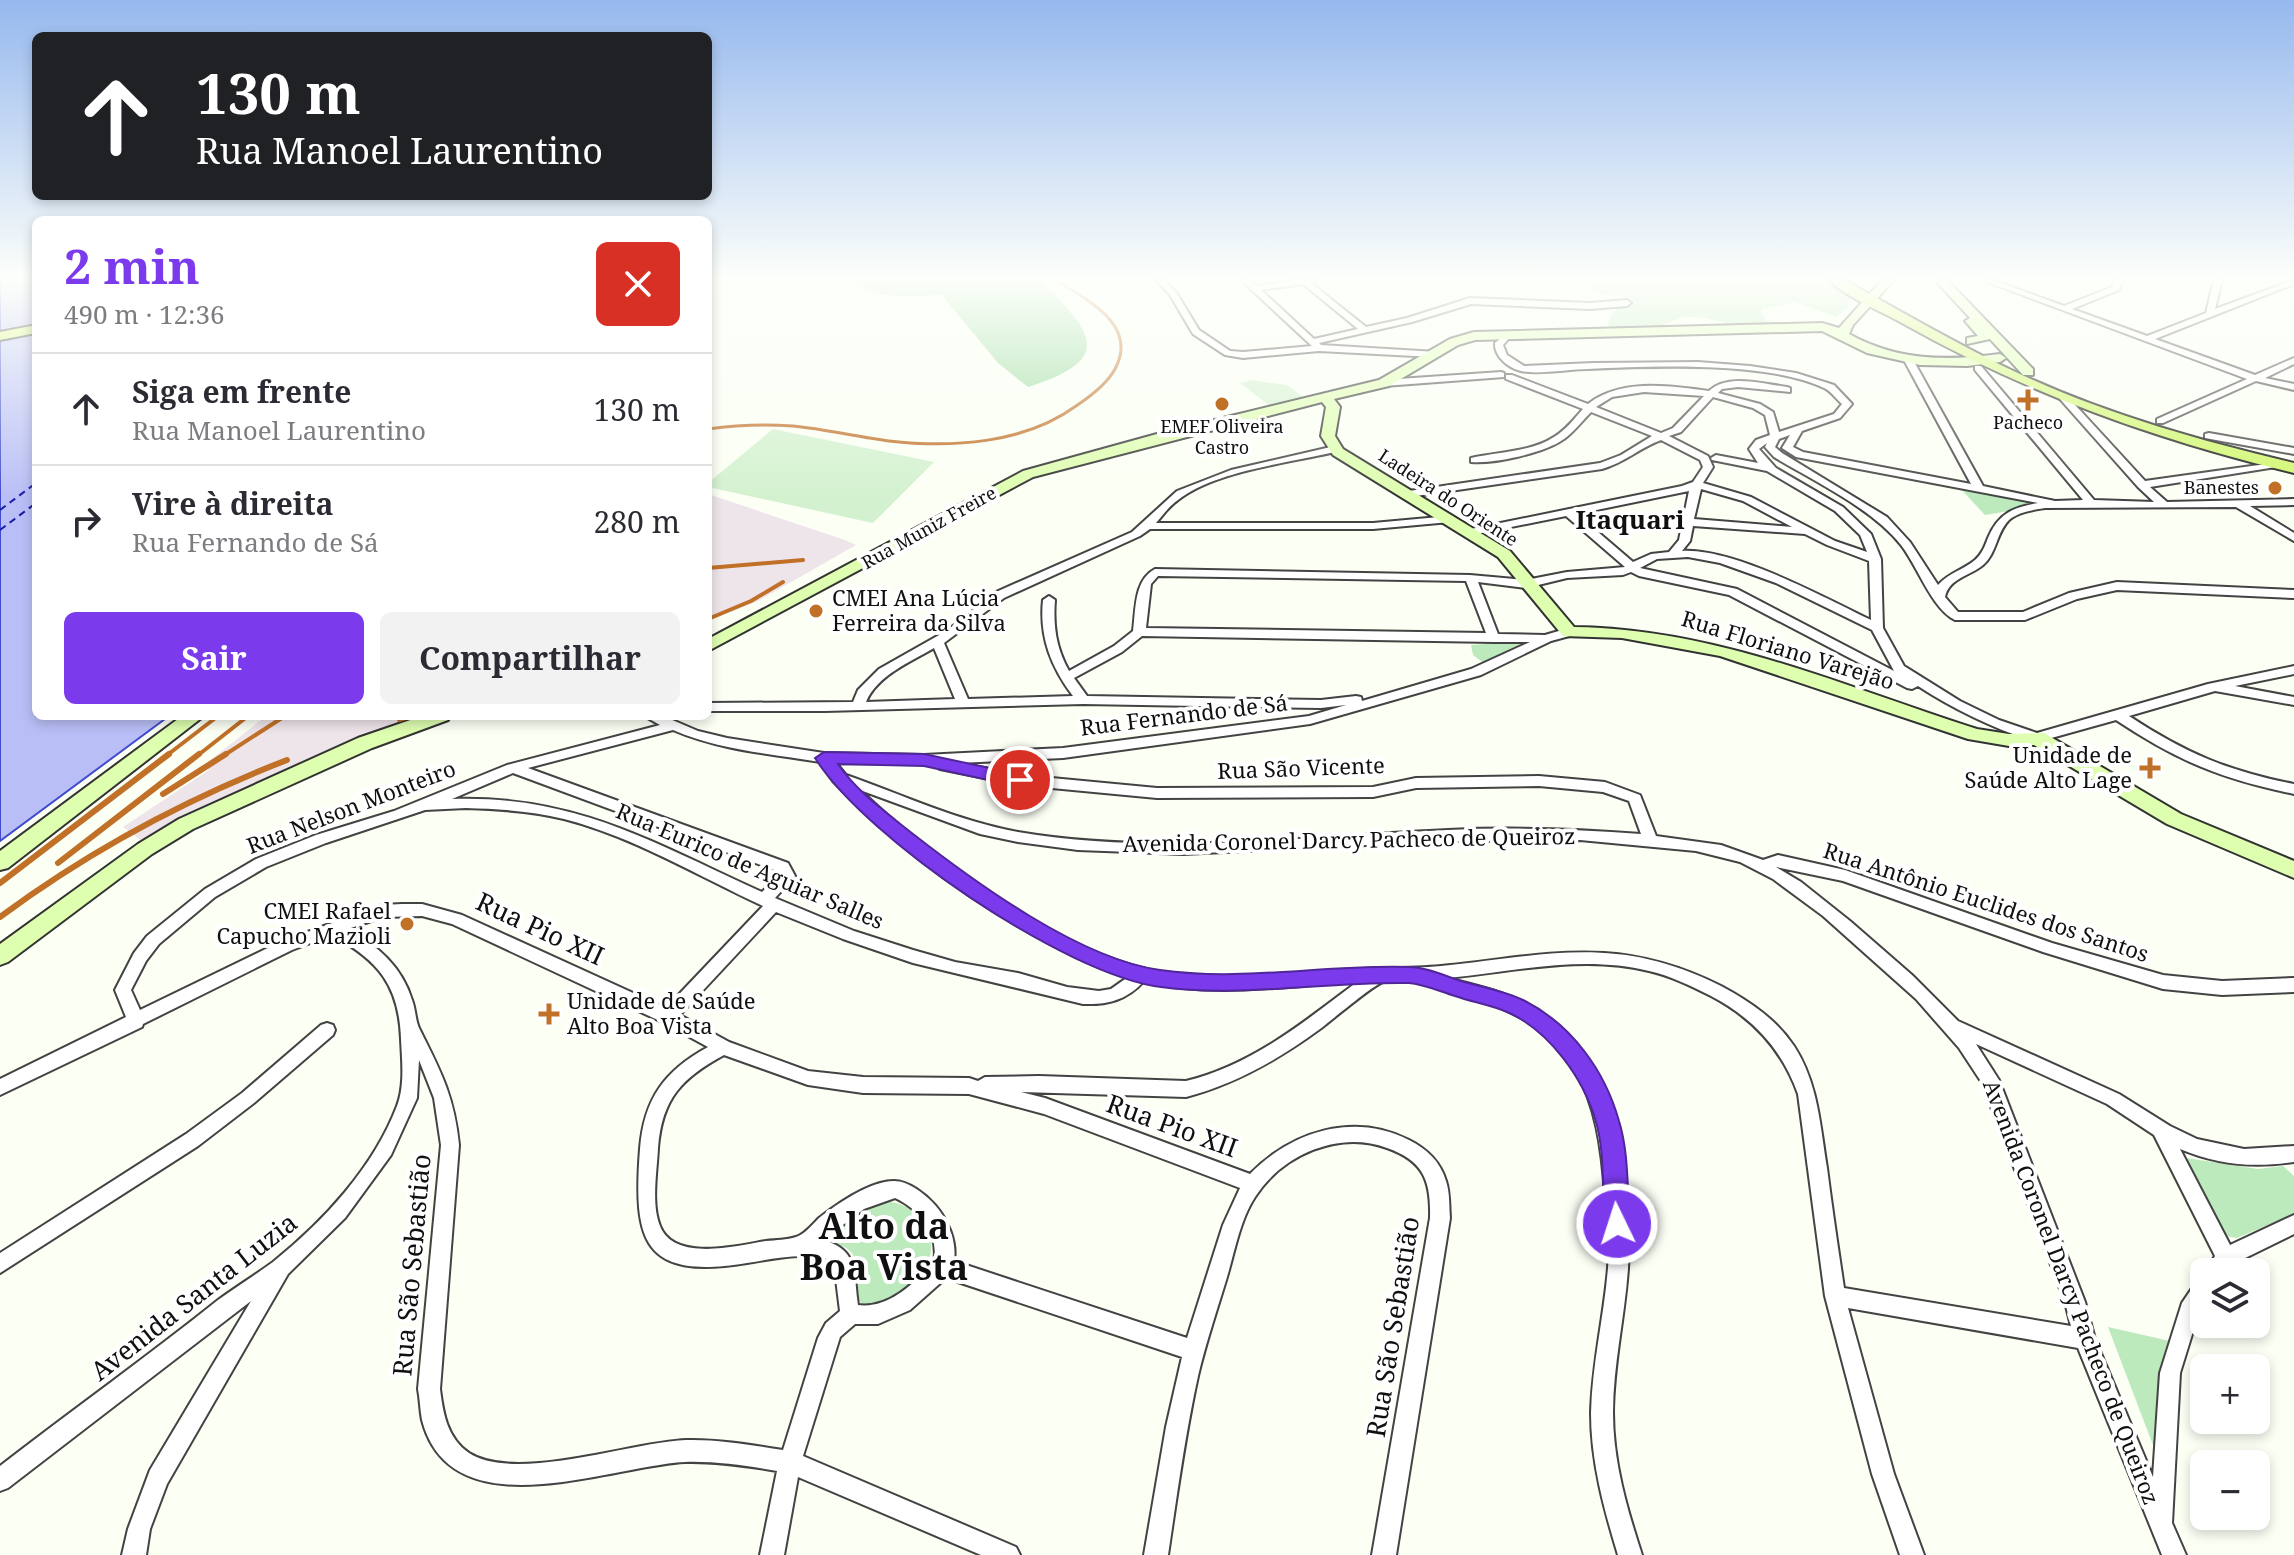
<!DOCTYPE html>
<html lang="pt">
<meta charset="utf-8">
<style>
body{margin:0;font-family:"Noto Serif",serif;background:#f2f2f3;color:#2b2b33;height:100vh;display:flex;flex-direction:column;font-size:30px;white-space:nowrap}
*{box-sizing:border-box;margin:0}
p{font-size:26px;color:#7c7c81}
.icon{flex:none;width:44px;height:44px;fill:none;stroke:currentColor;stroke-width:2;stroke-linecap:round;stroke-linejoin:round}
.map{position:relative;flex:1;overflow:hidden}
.details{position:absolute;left:32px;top:216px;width:680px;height:504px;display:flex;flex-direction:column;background:#fff;border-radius:12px;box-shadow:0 4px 12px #0003}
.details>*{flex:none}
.top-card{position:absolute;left:32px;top:32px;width:680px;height:168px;border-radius:12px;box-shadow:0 4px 12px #0003;background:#202124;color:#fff;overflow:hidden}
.controls{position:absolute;left:2190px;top:1258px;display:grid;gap:16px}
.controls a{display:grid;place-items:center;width:80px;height:80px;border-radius:12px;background:#fff;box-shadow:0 4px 12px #0003;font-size:40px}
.pin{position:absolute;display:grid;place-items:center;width:68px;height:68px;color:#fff;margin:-34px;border:4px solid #fff;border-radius:50%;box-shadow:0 2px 8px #0007}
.me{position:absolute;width:88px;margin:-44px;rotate:356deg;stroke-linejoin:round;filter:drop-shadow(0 0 6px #0008)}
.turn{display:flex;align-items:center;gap:28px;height:168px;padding:0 32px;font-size:36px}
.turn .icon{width:104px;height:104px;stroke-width:2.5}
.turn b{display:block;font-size:56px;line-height:68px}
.round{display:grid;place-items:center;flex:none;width:84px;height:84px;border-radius:12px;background:#f2f2f3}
.headline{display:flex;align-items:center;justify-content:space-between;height:136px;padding:0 32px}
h1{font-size:48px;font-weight:700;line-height:60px;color:#7c3aed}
.action{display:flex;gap:16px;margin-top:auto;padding:16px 32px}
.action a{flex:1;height:92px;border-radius:12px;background:#7c3aed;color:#fff;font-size:32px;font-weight:700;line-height:92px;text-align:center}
.action a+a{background:#f2f2f3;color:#2b2b33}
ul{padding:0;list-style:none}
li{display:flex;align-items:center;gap:24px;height:112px;padding:0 32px;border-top:2px solid #e1e1e2}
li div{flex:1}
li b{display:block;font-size:30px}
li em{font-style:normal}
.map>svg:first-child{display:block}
.industrial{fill:#eee5eb}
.green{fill:#bdeabd}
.forest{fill:#9cdba0}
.pitch{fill:#d3f1cf}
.water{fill:#b9bff6;stroke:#404bcd;stroke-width:2}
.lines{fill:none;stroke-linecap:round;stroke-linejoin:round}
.ferry{stroke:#191ea3;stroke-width:2;stroke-dasharray:7 5;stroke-linecap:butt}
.street-casing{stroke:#434343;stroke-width:4}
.secondary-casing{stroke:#323232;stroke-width:4}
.primary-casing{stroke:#212121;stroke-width:4}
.street{fill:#fff;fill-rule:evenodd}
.secondary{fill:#defeb0;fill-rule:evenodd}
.primary{fill:#d0f76c;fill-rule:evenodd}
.rail-far2{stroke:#c17028;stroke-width:3}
.rail-far1{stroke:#c17028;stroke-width:4}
.rail{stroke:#c17028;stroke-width:6}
.route{fill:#7c3aed;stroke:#51269a;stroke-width:2}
.poi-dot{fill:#c17028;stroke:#fff;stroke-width:3}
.labels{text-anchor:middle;stroke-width:8;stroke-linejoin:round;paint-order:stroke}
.far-poi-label{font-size:18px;fill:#101010;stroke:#fff}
.far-street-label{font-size:18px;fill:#101010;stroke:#fff}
.poi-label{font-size:22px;fill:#101010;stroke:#fff;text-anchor:start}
.street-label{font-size:22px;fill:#101010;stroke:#fff}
.far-district-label{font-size:26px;font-weight:bold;fill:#101010;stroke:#fff}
.near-street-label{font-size:26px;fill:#101010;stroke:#fff}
.near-district-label{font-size:36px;font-weight:bold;fill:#101010;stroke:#fff}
</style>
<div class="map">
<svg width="2294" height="1555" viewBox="0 0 2294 1555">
<rect width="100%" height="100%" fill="#fbfff4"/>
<!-- industrial -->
<g class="industrial">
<path d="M708,494L845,540L856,545L758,601L708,621Z"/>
<path d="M266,716H416L146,844L123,827L209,770L204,765Z"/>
</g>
<!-- green -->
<g class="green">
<path d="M1628,280H1821L1850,296L1848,308L1836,317L1794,302L1763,309L1761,313L1768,323C1740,335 1715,315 1687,317C1676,318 1668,324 1657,327C1644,331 1620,331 1608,325C1611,309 1623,305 1635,298L1601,294L1591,288L1594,281Z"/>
<path d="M1959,487L2050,504L1985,515Z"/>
<path d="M1529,641L1485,664L1473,655L1471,645Z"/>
<path d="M2180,1157L2258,1169L2283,1166L2294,1176V1214L2237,1238L2225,1236Z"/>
<path d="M881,1202C916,1198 944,1237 925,1269C919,1280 909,1288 899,1295C888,1302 877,1307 864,1305L856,1299C849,1273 871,1250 828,1242L826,1237L853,1213Z"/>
<path d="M2108,1327L2170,1341L2162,1365L2156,1453Z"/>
</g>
<!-- forest -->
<path class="forest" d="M849,280H1039C1091,330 1118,359 1028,387L998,363L941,294C914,299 871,298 849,280Z"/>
<!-- pitch -->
<g class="pitch">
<path d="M1251,380L1287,385L1307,400L1273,408L1240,383Z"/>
<path d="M773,429L934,462L873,523L708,487V483Z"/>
</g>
<!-- water -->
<path class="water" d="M0,280H36V716H169L0,841Z"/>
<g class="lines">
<!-- ferry -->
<g class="ferry">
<path d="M0,510L36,483"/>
<path d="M0,530L36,503"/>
</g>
<defs>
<g id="street">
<path d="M1156,280H1164L1176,292L1199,330L1230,351L1243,352L1312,346L1241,280H1250L1257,286L1298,280H1317L1311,283L1366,327L1407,318L1470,298L1590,303L1627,300L1631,303L1627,306L1590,309L1471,304L1412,322L1319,343L1321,345L1437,352V356L1434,357L1319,351L1243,358L1225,355L1193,334L1170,295ZM1303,284L1358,329L1314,339L1261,290Z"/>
<path d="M1982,280H1993L2064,306L2112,287L2115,280H2123L2119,290L2072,309L2147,336L2206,313L2214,280H2222L2215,309L2294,280V284L2155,339L2255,375L2294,358V364L2265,378L2294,384V390L2256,381L2163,423H2157V419L2247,379Z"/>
<path d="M1507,333L1511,336L1503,345L1507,355L1524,366L1593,363L1698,362L1750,366L1796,373L1834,385L1852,404L1840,418L1802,431L1793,447L1803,452L1971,484L1904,360L1912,358L1983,486L2055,501L2083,500L1975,370V366H1981L2094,500L2154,502L2138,487L2060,399V395H2066L2145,481L2280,462V466L2276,467L2150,487L2167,502L2294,499V505L2250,506L2294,533V541L2236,507L2045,508C2033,510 2018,512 2009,520C1996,533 1997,553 1983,565C1970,576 1949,578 1945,597L1958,612H2023L2069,593L2117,582L2294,590V598L2117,590L2077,599L2025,620H1955C1932,609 1917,565 1901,545C1873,509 1814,481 1774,457L1765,447L1767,443L1759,449L1776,468L1843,507L1871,534L1881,559L1883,628L1904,666L1960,701L1999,720L2037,733L2208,684L2294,666V674L2235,686L2294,697V705L2215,691L2129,716C2185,753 2228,771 2294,784V794C2221,779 2178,761 2116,720L2037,742L2032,741C1991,727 1955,710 1918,686L1912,689L1907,688L1729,595L1639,576L1631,572L1623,575L1567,578L1526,588L1478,582L1498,634L1545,635L1569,628L1575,632L1573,635L1551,641L1481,675L1310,724L1063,758L958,763L1020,775L1157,788L1373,787L1416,778L1539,776L1605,782L1640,795L1656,836L1721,845L1763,860L1778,855L1845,870L2052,943L2163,975L2222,981L2294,978V992L2222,995L2163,989L2043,952L1843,881L1776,867L1801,882L1850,921L1912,975L1958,1021L2119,1094L2170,1126L2197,1139L2244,1149L2294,1146V1162C2254,1168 2217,1165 2180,1149L2230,1245L2294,1215V1234L2233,1264L2227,1272H2205L2215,1256L2154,1135L2107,1104L1976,1044L1999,1080L2085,1302L2095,1339L2153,1477L2160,1373L2182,1303L2197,1281L2204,1278V1305L2198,1315L2180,1373L2172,1523L2186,1555H2162L2078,1348L1848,1308L1894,1474L1924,1555H1900L1872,1474L1825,1296L1798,1094C1782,1049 1753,1018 1711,996C1691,986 1671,976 1649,971C1582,954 1514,972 1447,978C1474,985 1503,991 1528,1005C1600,1044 1618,1114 1624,1189C1626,1216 1630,1241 1628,1268C1625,1316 1613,1364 1613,1413C1613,1462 1627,1509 1642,1555H1618C1604,1509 1591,1462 1591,1413C1592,1364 1604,1317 1608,1268C1610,1244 1607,1220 1605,1196C1599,1097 1577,1027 1472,998C1446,991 1409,975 1383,982C1373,985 1332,1020 1320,1029C1279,1059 1236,1084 1186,1097L1021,1092L1045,1098L1250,1174C1292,1131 1354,1112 1409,1140C1427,1149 1440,1161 1446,1181C1450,1193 1449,1206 1450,1218L1396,1555H1372L1430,1218C1431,1181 1424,1161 1387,1148C1339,1130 1282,1155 1255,1197C1240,1220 1235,1250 1227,1277C1217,1310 1206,1342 1198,1376C1185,1435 1177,1495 1168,1555H1144L1166,1427L1182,1357L946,1278L910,1310L878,1324H855L840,1337L803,1456L1016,1547L1020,1555H981L798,1477L784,1555H760L777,1471C748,1466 715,1461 685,1462C609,1466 451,1532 422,1420C420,1410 420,1399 418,1389L441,1145L434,1098L419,1060L417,1098L391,1155L345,1218L288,1274L167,1484L150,1529L146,1555H122L128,1529L150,1470L251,1301L8,1488L0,1491V1466C72,1410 147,1357 218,1300C236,1287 255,1275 273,1262C323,1222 374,1167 397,1106C405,1085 402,1061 401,1039C399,985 379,961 332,935L292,950L143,1024L142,1027L0,1095V1079L126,1017L115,990L134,953L147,936L205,889L256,859L316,835L394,811L507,765L660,725L644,716H663L698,731L727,738L824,753L924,755L1063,748L1309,716L1346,705L1321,708L1083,704L825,711H708V703L853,702L858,690L879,669L948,630L996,592L1132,532L1177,491L1231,470L1335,446L1340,449L1339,451C1291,463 1216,470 1178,500C1169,506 1163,515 1156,523H1373L1450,516L1455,519L1450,522L1373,529H1150L1140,536L1004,598L944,643L968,699L1073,696C1052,668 1039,638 1043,600L1049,596L1055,600C1053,626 1056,648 1069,671L1114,646L1133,631C1136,609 1134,580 1155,569L1470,575L1526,580L1567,572L1625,567L1566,516L1471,535L1465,532L1471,529L1682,486L1693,482L1703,467L1700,460L1661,440C1639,448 1626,462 1602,469L1409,497L1404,494L1409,491L1600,463L1621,455L1652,436L1591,412C1582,421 1574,432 1564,439C1545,453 1494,464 1471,462V458C1498,452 1531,452 1554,437C1566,430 1574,419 1583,409L1506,379V375H1512L1588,404C1621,378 1670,386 1709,391C1727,373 1764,384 1787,387L1790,388V392L1738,387L1722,389L1718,393L1760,404L1773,412L1779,432L1834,414L1842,404C1836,399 1831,391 1824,388C1768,361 1651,366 1588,369C1571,369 1537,375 1521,371C1508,368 1494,356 1495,343ZM1644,392L1704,396L1673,428L1661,433L1596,407L1612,397ZM1713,397L1753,408L1765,415L1770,435L1756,440L1749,449L1758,463L1716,455L1711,458L1712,460L1767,471L1835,511L1860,535L1867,552L1835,541L1751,497L1703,483L1713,467L1708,456L1669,436L1681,432ZM1790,435L1782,448L1796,457L2038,503C2013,507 1998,514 1988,538C1985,546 1982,554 1975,560C1963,570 1948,573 1938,585L1910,542L1887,517L1782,453L1775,447L1779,439ZM1701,489L1743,501L1792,527L1694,519ZM1689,491L1679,540L1669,552L1651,554L1633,562L1577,514ZM1693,526L1805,534L1827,545L1869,561L1871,620C1823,597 1734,548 1682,551L1690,541ZM1688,557L1720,563L1776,583L1872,630L1894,671L1737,589L1640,568L1657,559ZM1158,576L1466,581L1486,633L1146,628L1151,584ZM1142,636L1494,642H1530L1471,669L1362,701L1361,697L1356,696L1321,700L1087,696L1074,678L1122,652ZM934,648L955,699L866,702C877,675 911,662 934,648ZM673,730C719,750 771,754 820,762C825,768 829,776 833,781C893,844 966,898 1043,940C1070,955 1099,969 1128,977L1111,989L1099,991L1067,987L1018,973L955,962L913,950L854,931L775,898L795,876L788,863L528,768ZM836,763L933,764L940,769L1020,785L1157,798L1373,797L1416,788L1539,786L1603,792L1629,801L1641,834C1576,829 1512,827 1448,830C1305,836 1160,856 1018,832C958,821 903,795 846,775ZM513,773L777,871L779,875L762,892C653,843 577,795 452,799ZM860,790L980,834L1018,842L1078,850L1183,854L1448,841L1580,840L1696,851L1740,862L1773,879L1823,916L1916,999L1959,1048L1982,1083L2065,1302L2071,1326L1844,1288C1838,1248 1832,1208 1827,1168C1820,1125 1818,1083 1794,1046C1776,1019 1749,1001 1721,986C1617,934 1550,955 1441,966C1407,969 1373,968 1340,970C1280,974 1215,983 1155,971C1052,950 935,861 860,790ZM466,808C499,809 532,811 564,819C634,837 698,876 763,906L666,1008L462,915L422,904H402L382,905L280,942L140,1010L131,990L146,961L159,944L215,897L266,867L326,843L425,810ZM776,912L843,939L913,963L1083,1004C1108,1005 1127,1000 1144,981C1213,999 1288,985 1357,982C1304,1022 1252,1065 1186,1081L1039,1076L985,1077L978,1081L969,1078L863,1077L808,1071L729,1042L680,1015ZM422,916L452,924L662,1022L708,1047C664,1071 644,1099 640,1149C633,1242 643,1280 747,1263C774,1259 800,1252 827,1259L835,1271L840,1311L826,1323L818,1338L783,1450C752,1445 717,1439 686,1440C631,1442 516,1483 469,1453C447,1438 443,1413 440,1389L459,1145C454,1096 441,1072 420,1030C415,1021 416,1010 412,1000C402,967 378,946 348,929L383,917ZM724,1055L808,1085L863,1093L969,1094L1044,1114L1240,1188L1223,1225L1187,1338L954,1261C957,1241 948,1220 935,1205C926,1195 909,1181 894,1181C870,1181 837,1204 819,1218C813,1224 804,1235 796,1237C787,1240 776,1240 766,1241C737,1246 674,1262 660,1226C651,1204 657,1171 658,1148C662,1098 682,1078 724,1055ZM895,1198C921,1210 939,1234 934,1262C914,1283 889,1309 858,1305C853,1275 860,1250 823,1240L864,1209Z"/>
<path d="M1501,372L1504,373V377L1384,386L1379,383L1384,380Z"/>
<path d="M2209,433L2294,448V454L2205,438V434Z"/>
<path d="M327,1023L333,1025L335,1030L333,1035L254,1103L198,1146L0,1273V1253L186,1134L242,1093L321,1025Z"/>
</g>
<g id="secondary">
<path d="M1882,280H1894L1853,325L1849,334C1898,361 1946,361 2000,354L2006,358L2000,362L1967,366L1920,365L1867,353L1822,331L1475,340L1458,345L1389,386L1334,399L1340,407L1335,436L1343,449L1510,551L1574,627C1718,629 1842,686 1977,729L2009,734L2044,733L2181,814L2294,861V878L2167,824L2034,745L2009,746L1968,739L1720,656L1622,638L1563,636L1498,557L1333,455L1321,436L1326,407L1322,402L1033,477L708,651V639L1023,471L1157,434L1379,380L1450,339L1474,332L1822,323L1839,328Z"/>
<path d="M1935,280H1947L2033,369V375H2023L1990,339L1967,344V338L1978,336L1965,321L1970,318Z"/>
<path d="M182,716H204L8,868L0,870V851Z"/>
<path d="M422,716H450L448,720L372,748L193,829L152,854L8,962L0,965V944L138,844L179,819L358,738Z"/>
</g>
<g id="primary">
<path d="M1829,280H1844C1903,312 1961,347 2022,375C2109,415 2201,441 2294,463V473C2153,439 2029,394 1902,323C1879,310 1847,298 1829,280Z"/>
<path d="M36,325V333L0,340V332Z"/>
</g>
</defs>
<!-- street casing -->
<use href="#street" class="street-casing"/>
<!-- secondary casing -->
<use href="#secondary" class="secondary-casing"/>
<!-- primary casing -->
<use href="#primary" class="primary-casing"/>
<!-- street -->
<use href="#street" class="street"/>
<!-- secondary -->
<use href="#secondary" class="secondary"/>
<!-- primary -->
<use href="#primary" class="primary"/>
<!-- rail-far2 -->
<path class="rail-far2" d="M708,429C736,425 765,424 793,426C825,429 857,437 889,441C951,448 1024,444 1076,406C1091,396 1107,384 1115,369C1139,325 1087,300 1056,280"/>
<!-- rail-far1 -->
<g class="rail-far1">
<path d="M708,568L803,560"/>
<path d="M708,619L751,601L783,582"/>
<path d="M399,720L412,716"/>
<path d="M166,756L218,716"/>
<path d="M197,756L248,716"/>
<path d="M223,756L285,716"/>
</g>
<!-- rail -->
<g class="rail">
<path d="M163,794L226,754"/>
<path d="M58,863L199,754"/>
<path d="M0,883L169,754"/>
<path d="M0,917C89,851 184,800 287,760"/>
</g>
</g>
<!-- sky -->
<linearGradient id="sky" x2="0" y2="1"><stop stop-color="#95b8ee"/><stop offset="0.56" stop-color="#fdfffa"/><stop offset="1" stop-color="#fdfffa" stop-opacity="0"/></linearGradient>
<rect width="2294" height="498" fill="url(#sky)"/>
<!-- route -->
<path class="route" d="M824,752L924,754L1027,776L1030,780L1027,785L1020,787L924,766L838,764C857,792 887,813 913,834C976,883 1080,959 1160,970C1243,982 1326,964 1409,967C1426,967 1445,976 1461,981C1482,987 1506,991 1525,1001C1572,1025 1605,1071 1619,1121C1629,1153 1627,1191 1630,1224L1626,1232L1617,1236L1608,1232L1605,1224C1602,1191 1605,1153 1596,1122C1584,1079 1549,1030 1507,1012C1491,1005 1472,1002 1455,996C1441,992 1424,984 1409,983C1326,981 1244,998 1161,987C1066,975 866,839 815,758Z"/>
<!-- markers -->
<g class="poi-dot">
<path d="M2024 388h8v8h8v8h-8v8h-8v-8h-8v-8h8z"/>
<circle cx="1222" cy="404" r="8"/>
<circle cx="2275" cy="488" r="8"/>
<circle cx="816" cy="611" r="8"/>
<path d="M2146 756h8v8h8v8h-8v8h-8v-8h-8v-8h8z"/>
<circle cx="407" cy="924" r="8"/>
<path d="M545 1002h8v8h8v8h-8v8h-8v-8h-8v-8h8z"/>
</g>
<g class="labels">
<!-- far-poi labels -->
<g class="far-poi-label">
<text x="2028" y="429">Pacheco</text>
<text x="1222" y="433">EMEF Oliveira<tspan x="1222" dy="21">Castro</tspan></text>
<text x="2259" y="494" text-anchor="end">Banestes</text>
</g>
<!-- far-street labels -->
<g class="far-street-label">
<text transform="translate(1448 498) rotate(33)" y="6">Ladeira do Oriente</text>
<text transform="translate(929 528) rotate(-29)" y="6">Rua Muniz Freire</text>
</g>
<!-- poi labels -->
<g class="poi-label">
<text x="832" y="606">CMEI Ana Lúcia<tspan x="832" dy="25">Ferreira da Silva</tspan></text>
<text x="2132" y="763" text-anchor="end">Unidade de<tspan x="2132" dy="25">Saúde Alto Lage</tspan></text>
<text x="391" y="919" text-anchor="end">CMEI Rafael<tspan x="391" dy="25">Capucho Mazioli</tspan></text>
<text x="567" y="1009">Unidade de Saúde<tspan x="567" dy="25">Alto Boa Vista</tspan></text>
</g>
<!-- street labels -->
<g class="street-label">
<text transform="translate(1788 650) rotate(17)" y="8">Rua Floriano Varejão</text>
<text transform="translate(1184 715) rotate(-7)" y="8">Rua Fernando de Sá</text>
<text transform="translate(1301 768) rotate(-2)" y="8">Rua São Vicente</text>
<text transform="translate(351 807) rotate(-21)" y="8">Rua Nelson Monteiro</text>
<text transform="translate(1349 840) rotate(-1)" y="8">Avenida Coronel Darcy Pacheco de Queiroz</text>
<text transform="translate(750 866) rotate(23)" y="8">Rua Eurico de Aguiar Salles</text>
<text transform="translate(1986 902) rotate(18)" y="8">Rua Antônio Euclides dos Santos</text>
<text transform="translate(2071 1292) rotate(69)" y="8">Avenida Coronel Darcy Pacheco de Queiroz</text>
</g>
<!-- far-district labels -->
<g class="far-district-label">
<text x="1630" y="529">Itaquari</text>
</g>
<!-- near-street labels -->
<g class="near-street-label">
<text transform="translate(540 929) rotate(25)" y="9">Rua Pio XII</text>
<text transform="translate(1172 1126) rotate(20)" y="9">Rua Pio XII</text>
<text transform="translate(412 1265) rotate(-85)" y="9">Rua São Sebastião</text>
<text transform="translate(194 1297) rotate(-38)" y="9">Avenida Santa Luzia</text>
<text transform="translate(1393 1327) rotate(-81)" y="9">Rua São Sebastião</text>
</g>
<!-- near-district labels -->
<g class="near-district-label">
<text x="884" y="1239">Alto da<tspan x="884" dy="41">Boa Vista</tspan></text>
</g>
</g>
</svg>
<div class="controls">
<a><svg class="icon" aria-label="layers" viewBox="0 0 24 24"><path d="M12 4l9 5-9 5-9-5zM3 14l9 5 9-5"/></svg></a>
<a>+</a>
<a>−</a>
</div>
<div class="pin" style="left:1020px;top:780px;background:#d93025"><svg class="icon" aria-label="arrive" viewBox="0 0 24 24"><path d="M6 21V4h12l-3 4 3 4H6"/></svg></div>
<svg class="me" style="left:1617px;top:1224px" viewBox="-20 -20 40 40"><circle r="17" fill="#7c3aed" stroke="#fff" stroke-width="3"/><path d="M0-11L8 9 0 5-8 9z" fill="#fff"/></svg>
<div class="top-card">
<div class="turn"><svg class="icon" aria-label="ahead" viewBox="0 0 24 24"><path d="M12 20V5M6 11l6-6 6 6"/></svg><div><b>130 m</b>Rua Manoel Laurentino</div></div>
</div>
<section class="details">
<div class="headline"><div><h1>2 min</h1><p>490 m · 12:36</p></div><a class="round" style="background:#d93025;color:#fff"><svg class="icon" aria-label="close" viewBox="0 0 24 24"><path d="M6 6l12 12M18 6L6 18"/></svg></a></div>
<ul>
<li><svg class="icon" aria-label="ahead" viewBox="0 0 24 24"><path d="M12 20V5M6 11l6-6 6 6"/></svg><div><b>Siga em frente</b><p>Rua Manoel Laurentino</p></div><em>130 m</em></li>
<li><svg class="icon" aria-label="right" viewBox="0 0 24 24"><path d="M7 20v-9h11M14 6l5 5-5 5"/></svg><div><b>Vire à direita</b><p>Rua Fernando de Sá</p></div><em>280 m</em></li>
</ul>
<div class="action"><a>Sair</a><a>Compartilhar</a></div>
</section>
</div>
